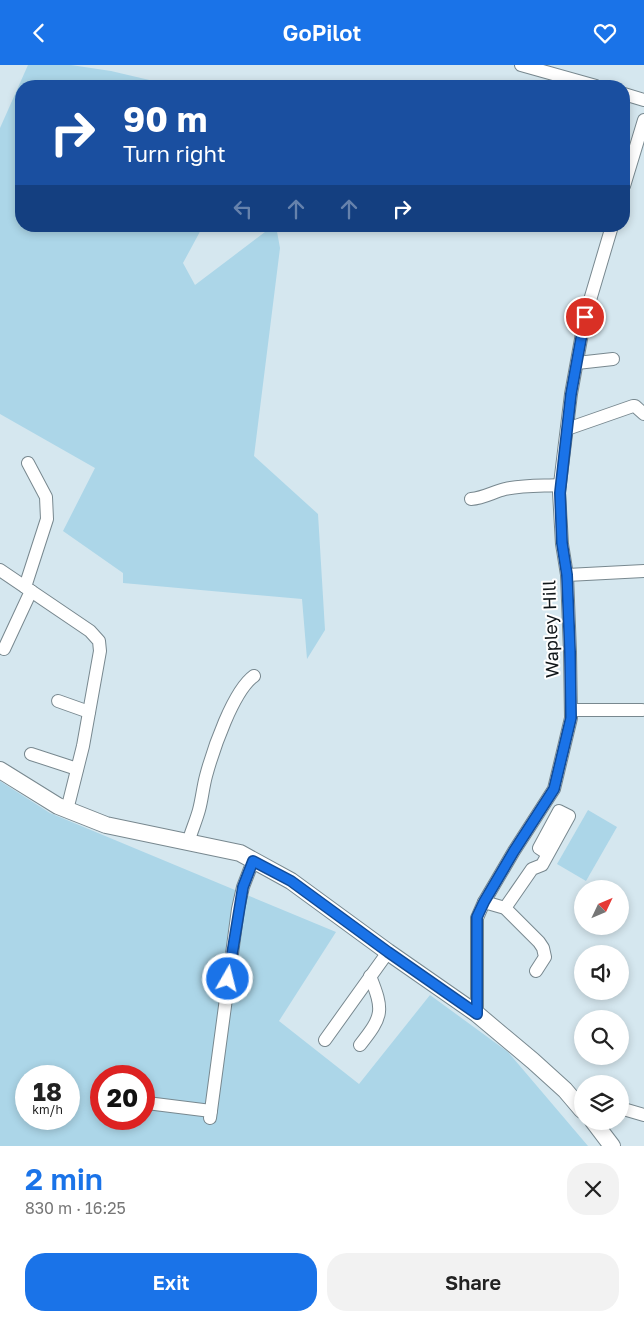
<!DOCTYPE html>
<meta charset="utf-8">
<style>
body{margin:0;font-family:"Golos Text",sans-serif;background:#f2f2f2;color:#222;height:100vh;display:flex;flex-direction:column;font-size:19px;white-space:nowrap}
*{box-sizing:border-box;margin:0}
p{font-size:16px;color:#767676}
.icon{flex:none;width:28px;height:28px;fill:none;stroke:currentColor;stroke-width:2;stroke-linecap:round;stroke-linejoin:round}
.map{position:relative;height:1081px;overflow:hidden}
.details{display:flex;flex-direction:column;background:#fff;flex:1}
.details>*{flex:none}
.top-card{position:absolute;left:15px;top:15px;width:615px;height:152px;border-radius:20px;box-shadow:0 2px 8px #0003;background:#1a4fa0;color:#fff;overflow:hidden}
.needle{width:32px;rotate:46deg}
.tools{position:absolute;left:574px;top:815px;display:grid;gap:10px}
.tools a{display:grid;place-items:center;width:55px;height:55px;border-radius:50%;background:#fff;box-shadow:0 2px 8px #0003;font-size:25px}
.speed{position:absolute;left:15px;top:1000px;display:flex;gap:10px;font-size:25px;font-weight:700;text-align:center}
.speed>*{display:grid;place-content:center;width:65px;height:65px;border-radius:50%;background:#fff;box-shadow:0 2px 8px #0003;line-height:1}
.speed small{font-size:12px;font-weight:400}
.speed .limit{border:8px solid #d22;background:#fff;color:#111}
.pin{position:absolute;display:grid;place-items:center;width:42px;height:42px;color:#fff;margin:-21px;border:2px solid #fff;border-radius:50%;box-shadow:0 1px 5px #0007}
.me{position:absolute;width:55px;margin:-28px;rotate:8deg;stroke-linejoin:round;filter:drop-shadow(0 0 4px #0008)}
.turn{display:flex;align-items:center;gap:18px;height:105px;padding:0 25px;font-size:22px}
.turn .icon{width:65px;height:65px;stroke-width:2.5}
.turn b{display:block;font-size:35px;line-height:42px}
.lanes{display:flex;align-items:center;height:48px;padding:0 25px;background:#0003;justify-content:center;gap:25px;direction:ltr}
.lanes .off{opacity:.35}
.round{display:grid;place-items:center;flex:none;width:52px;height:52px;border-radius:20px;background:#f2f2f2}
.headline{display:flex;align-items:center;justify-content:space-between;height:85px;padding:0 25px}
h1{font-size:30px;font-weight:600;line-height:38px;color:#1a73e8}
.primary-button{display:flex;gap:10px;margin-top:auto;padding:10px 25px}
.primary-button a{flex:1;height:58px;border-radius:20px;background:#1a73e8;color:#fff;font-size:20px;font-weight:600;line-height:58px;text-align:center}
.primary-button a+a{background:#f2f2f2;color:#222}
header{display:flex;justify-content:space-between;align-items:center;height:65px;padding:0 25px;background:#1a73e8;color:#fff;font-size:22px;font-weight:600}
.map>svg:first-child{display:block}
.green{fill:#acd6e8;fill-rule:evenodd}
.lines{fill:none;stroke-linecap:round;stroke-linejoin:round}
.minor-casing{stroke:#78888f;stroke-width:14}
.major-casing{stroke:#78888f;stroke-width:18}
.minor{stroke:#fff;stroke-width:12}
.major{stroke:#fff;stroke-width:16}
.route-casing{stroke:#114b97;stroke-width:12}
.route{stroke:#1a73e8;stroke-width:9}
.labels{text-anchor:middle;stroke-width:4;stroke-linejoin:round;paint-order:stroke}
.street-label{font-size:18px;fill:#11171a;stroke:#fff}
</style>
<header><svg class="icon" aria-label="back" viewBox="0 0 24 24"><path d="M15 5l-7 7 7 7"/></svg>GoPilot<svg class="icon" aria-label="heart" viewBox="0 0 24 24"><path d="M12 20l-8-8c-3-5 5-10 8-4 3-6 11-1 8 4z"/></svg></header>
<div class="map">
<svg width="644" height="1081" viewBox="0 0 644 1081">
<rect width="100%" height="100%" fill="#d5e7ef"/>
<!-- green -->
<g class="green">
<path d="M28,0H71L111,6L175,21H21V161H203L183,198L195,220L273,161H276L280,183L254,391L318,449L325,565L307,594L302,534L123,518V508L63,466L95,403L0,349V63Z"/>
<path d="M0,716L50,748L336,867L279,956L359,1019L430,930L508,987L588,1081H0ZM26,1011H69V1054H26ZM101,1011H144V1054H101Z"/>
<path d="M588,745L617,762L586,816L557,799Z"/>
</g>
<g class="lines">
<defs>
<g id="minor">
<path d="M521,0L596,21"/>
<path d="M624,29L644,35"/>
<path d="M624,121L644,55"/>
<path d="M577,298L613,294"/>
<path d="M567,364L633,341H635L644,349"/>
<path d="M471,434C484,433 493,427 505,424C523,420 542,421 560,420"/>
<path d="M0,505L90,566L99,576L100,586L83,681L67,745"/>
<path d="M567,510L644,506"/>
<path d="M25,522L47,454L46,432L28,398"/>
<path d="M4,584L31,526"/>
<path d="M58,636L89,647"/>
<path d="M571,645H642"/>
<path d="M31,689L77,704"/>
<path d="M188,778C191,767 196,756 199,745C202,734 203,722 206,711C213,685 233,626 254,611"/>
<path d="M484,837L505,843L539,877L543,883L545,892L536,906"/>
<path d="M505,843L532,804L542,800L569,751L559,746L539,783L548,789"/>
<path d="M477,949V853L484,837L514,786L554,724L571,653L570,587L567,510L562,479L559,427L571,329L585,252L612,161"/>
<path d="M325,975L388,887"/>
<path d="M360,980C383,951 384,946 370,911"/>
<path d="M147,1038L211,1046"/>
<path d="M620,1043L644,1050"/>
<path d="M210,1053L238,844L243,822L253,796"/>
</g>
<g id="major">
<path d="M0,705L58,741L106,760L240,788L291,816L388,887L477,949L533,996L565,1025L582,1045"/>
<path d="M593,1056L612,1081"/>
</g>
</defs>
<!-- minor casing -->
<use href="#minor" class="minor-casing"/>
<!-- major casing -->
<use href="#major" class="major-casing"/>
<!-- minor -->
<use href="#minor" class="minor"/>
<!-- major -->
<use href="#major" class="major"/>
</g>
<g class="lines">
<defs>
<path id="route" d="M228,914L243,822L253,796L291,816L388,887L477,949V852L484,837L514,786L554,724L571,653L570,587L567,510L562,478L560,428L571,329L585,252"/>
</defs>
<!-- route casing -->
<use href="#route" class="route-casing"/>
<!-- route -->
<use href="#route" class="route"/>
</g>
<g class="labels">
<!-- street labels -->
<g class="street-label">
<text transform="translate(551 564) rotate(-92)" y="6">Wapley Hill</text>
</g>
</g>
</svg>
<div class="tools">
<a><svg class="needle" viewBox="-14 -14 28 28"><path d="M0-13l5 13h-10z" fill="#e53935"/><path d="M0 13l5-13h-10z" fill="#767676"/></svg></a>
<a><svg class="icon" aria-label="sound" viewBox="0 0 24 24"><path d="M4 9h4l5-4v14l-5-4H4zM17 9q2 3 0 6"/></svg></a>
<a><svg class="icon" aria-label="search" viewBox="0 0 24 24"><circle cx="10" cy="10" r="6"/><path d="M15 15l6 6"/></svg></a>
<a><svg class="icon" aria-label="layers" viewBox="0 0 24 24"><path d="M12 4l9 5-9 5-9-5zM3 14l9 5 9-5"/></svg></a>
</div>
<div class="speed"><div>18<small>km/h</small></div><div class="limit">20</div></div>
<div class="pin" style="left:585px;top:252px;background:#d93025"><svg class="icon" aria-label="arrive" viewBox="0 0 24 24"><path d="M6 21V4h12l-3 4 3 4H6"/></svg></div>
<svg class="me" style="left:228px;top:914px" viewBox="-20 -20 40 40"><circle r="17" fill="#1a73e8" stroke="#fff" stroke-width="3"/><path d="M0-11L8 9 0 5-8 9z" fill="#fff"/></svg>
<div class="top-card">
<div class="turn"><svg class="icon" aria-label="right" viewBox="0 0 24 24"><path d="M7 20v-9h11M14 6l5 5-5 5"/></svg><div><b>90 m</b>Turn right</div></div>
<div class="lanes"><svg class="icon off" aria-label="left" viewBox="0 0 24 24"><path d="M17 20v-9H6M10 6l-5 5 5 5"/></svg><svg class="icon off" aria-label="ahead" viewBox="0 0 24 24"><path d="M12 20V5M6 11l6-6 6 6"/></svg><svg class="icon off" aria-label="ahead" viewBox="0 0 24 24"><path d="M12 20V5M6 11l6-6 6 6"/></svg><svg class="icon" aria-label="right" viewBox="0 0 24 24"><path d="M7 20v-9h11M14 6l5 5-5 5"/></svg></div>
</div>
</div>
<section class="details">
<div class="headline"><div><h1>2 min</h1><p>830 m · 16:25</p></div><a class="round"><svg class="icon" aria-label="close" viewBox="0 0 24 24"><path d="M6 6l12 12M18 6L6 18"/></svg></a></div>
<div class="primary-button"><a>Exit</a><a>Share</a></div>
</section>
